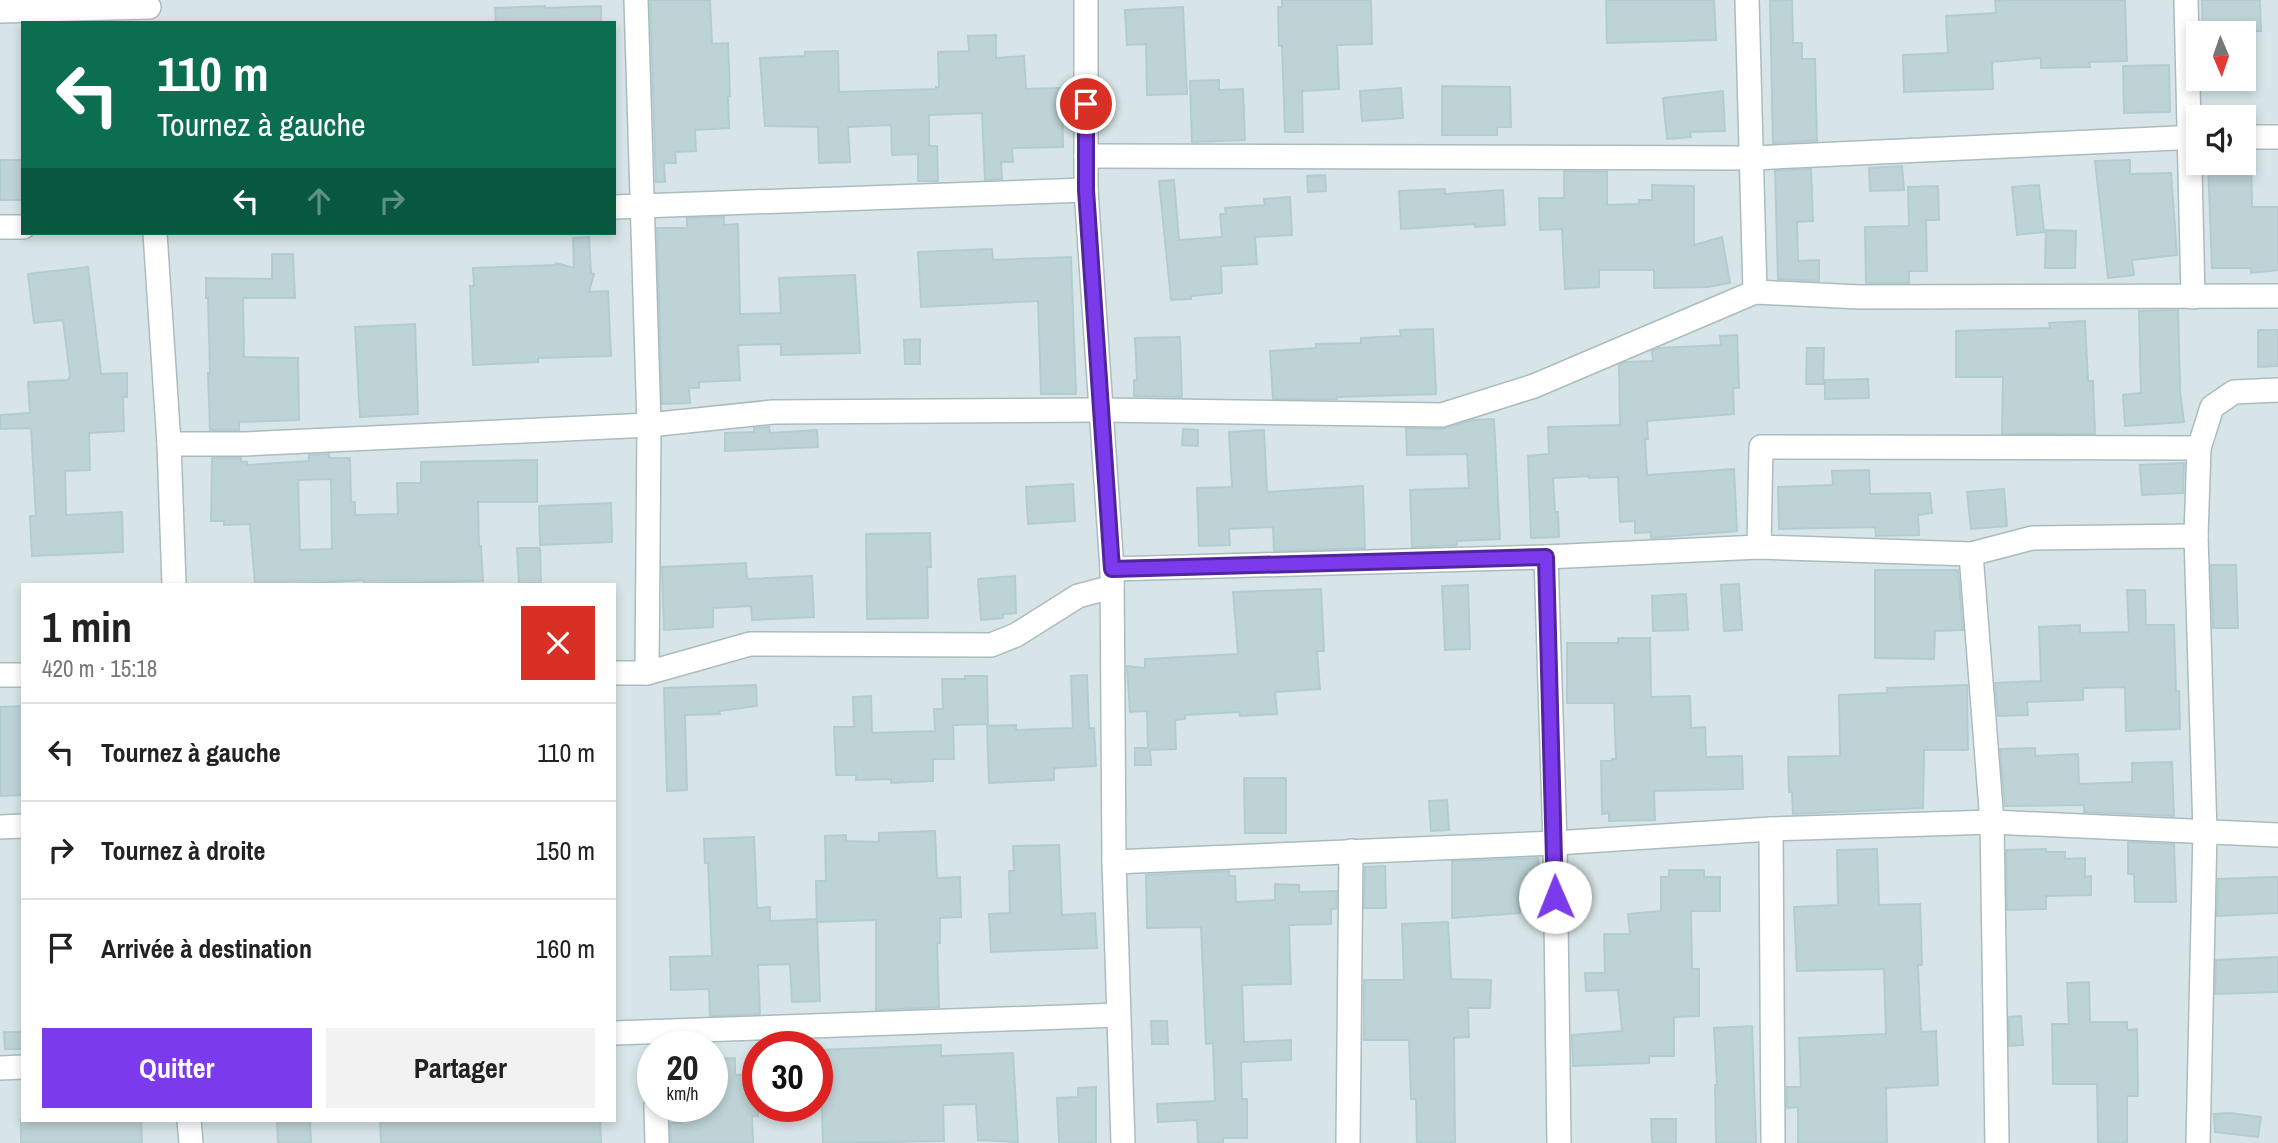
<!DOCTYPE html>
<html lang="fr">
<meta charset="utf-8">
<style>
body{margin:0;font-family:"Archivo Narrow",sans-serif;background:#f2f2f2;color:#222;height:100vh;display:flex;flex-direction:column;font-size:26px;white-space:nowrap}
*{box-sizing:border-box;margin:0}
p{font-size:23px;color:#767676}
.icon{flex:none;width:38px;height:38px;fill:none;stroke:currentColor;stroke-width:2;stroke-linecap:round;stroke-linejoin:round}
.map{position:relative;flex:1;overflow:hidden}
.side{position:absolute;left:21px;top:583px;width:595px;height:539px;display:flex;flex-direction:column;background:#fff;border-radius:0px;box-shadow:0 4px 10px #0003}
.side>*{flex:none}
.guide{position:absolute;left:21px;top:21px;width:595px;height:214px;border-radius:0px;box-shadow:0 4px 10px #0003;background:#0b6e4f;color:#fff;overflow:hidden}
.needle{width:46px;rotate:178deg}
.controls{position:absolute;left:2186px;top:21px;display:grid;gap:14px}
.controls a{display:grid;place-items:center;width:70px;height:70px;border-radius:0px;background:#fff;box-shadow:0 4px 10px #0003;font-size:35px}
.speed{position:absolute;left:637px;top:1031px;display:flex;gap:14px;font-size:35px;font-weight:700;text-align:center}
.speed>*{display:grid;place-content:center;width:91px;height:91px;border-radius:50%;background:#fff;box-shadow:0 4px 10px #0003;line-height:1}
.speed small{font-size:18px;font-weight:400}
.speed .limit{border:10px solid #d22;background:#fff;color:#111}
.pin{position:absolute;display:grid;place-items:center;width:60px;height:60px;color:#fff;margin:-30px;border:4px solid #fff;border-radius:50%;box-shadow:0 2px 7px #0007}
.me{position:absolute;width:77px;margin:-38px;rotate:359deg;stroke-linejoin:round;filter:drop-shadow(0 0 5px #0008)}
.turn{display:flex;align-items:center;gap:24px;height:147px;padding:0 21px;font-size:32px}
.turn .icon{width:91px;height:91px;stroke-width:2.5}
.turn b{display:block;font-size:49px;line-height:60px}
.lanes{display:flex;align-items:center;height:66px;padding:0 21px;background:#0003;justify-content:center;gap:35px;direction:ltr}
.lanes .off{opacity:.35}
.round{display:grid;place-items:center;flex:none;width:74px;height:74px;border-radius:0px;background:#f2f2f2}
.head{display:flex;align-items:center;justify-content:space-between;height:119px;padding:0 21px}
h1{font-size:42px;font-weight:700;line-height:52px}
.button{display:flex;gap:14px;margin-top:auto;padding:14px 21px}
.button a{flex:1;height:80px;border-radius:0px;background:#7c3aed;color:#fff;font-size:28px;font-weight:700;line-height:80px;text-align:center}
.button a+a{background:#f2f2f2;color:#222}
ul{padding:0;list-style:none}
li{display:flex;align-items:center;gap:21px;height:98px;padding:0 21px;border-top:2px solid #e0e0e0}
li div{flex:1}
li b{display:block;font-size:26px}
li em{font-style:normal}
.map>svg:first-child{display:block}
.residential{fill:#d7e5e8;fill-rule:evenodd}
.building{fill:#bed3d6;stroke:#b2cdd0;stroke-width:2;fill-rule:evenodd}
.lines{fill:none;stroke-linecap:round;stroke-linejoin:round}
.minor-casing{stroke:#abbcbf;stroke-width:26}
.minor{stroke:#fff;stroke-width:23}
.route-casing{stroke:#51269a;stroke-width:18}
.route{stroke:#7c3aed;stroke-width:12}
</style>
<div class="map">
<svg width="2278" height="1143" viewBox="0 0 2278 1143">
<rect width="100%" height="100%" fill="#e9f2f4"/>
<!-- residential -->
<path class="residential" d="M0,0H2278V1143H0ZM23,23H614V233H23ZM2198,33H2244V79H2198ZM2198,117H2244V163H2198ZM23,584H614V1120H23ZM653,1046H712V1106H653ZM758,1046H817V1106H758Z"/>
<!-- building -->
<g class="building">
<path d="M650,0H710L712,44L728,43L730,96H728L729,128L695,130L696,151L675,152L676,163H664L665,182H656Z"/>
<path d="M1282,0H1371L1372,44L1337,45L1339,89L1302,91L1303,132H1285L1282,46H1279L1278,7H1282Z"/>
<path d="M1606,0H1714L1716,40L1607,43Z"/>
<path d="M1792,0L1793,43H1802V59H1815L1817,141L1773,143L1770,1Z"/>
<path d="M2011,0H2125L2127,61L2089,62L2090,67L2041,68V58L1992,62L1993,89L1904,92L1903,55L1948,53L1946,16L1996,13L1995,1Z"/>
<path d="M2202,0H2260L2261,31L2203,33Z"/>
<path d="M545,6V8L601,6V23H496L495,8Z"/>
<path d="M1183,7L1187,94L1147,95L1146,44L1127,45L1125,10Z"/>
<path d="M996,35V58L1024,56L1026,89L1062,88L1063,147L1012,148L1013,162H1001L1002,179L985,180L982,113L929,115V146H937L938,181H918V154L892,155L891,125L848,127L850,162L819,163L818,127L765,126L760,58L805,56V52L838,51L839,92L936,89V87H939L938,52L969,51L968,36Z"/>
<path d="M2169,65L2170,112L2124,113L2123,66Z"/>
<path d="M1219,80V90L1243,89L1245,140L1192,142L1190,81Z"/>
<path d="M1442,86L1510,87L1511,127H1497V135H1442Z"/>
<path d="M1401,88L1403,118L1362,121L1360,91Z"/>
<path d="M1723,91L1725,131L1690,132L1691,137L1667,139L1663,98Z"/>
<rect x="0" y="160" width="23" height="40"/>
<path d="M2130,160V174L2171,173L2177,255L2132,260L2134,275L2108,278L2095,161Z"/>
<path d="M2208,163H2251L2252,207H2278V270L2251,273V268H2212Z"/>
<path d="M1902,166L1904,190L1870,191L1869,168Z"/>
<path d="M1811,169L1813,221L1797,222L1798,261L1819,260V281L1778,279L1775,171Z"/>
<path d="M1564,171L1607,172V205L1639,204V200H1652V185L1694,186V245L1722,237L1730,283L1708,287L1654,288V270H1599V287L1565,289L1562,229L1540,230L1539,198H1564Z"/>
<path d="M1325,175L1326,191L1308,192L1307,176Z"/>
<path d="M1174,180L1179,240L1222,237L1220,214H1226L1225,208L1265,205L1264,199L1290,197L1292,235L1255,237L1257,264L1221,266L1222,293L1191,296V299L1171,300L1159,181Z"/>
<path d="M2039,185L2044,232L2017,235L2012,187Z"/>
<path d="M1938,186L1939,220H1926L1927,271H1909V283H1866L1865,227L1909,226L1908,187Z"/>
<path d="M1445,189V194L1503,190L1505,225L1475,227V224L1401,229L1399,191Z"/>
<path d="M724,217V225L738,224L740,314L781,313L779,278L855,275L860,353L781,355V344L738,345L740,380L699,382V388H689L690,403L662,404L657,228H687V218Z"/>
<path d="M2046,230L2076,231L2075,268H2045Z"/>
<path d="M589,237L591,273L594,274L589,292L608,291L611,356L538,358V362L473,365L470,286H474L473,268L555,265L556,263L574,268L573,238Z"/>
<path d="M992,249L993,260L1071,257L1076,394H1041L1038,301L921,307L918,252Z"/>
<path d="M272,254H293L295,298H243L244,357L298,358L299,420L239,422V430H210L208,373H210L208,298H206V278L272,279Z"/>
<path d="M88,267L101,374L127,373V397H123L124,431L89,433L90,470L65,471L66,515L122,512L123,552L32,556L30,516H36L31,428L0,429V415L30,413L28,382L68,380L70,376L63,320L34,323L28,274Z"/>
<path d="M2178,310L2180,390L2184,422L2125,426L2123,395L2141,393L2139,311Z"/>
<path d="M2085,321L2088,381H2093L2095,434H2002L2003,377H1956V331L2050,328L2049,323Z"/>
<path d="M415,324L418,414L360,417L355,327Z"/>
<path d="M1433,329L1436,394L1337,397V399H1273L1270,351L1316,348V344L1361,343V338L1401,336L1400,330Z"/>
<path d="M2258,330H2278V366L2258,367Z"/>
<path d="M1737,335L1739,388H1733L1734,414L1647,421L1648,439H1645L1647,475L1734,469L1737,531L1651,538V532L1635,533V521L1620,522L1618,477L1589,478V476L1553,478L1555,512H1558L1559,537L1531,538L1528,456L1549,454L1548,427L1620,425L1619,365L1626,362L1653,361L1652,351L1659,348L1721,345L1720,336Z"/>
<path d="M1180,337L1182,397L1134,396V380H1137L1135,338Z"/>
<path d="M920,339V364H905L904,340Z"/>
<path d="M1807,348H1824L1823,384H1806Z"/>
<path d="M1868,379L1869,398L1825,399V380Z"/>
<path d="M1494,419L1500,539L1457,541V545L1412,547L1410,490L1469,488L1467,454L1407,455L1406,428L1442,429L1471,420Z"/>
<path d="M769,427L770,433L817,430L818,447L725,451V433L754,432V428Z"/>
<path d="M1183,429L1198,430V446L1182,445Z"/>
<path d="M1264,430L1267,492L1363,486L1365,548L1274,551L1273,527L1229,529L1230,545L1199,546L1197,488L1232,487L1229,432Z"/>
<path d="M329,454V458H350L351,502H355V515L398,514L397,483H421V462L537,460V502H478L479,546H481L483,581L364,584V580L300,584H255L250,524L224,525V521H211L212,458H241V462H247V465L309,461V455ZM331,479L332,549L300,550L298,480Z"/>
<path d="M2184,463L2183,493L2142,495L2140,465Z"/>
<path d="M1869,470L1870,494L1930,493L1932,513L1918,515L1919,535L1876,536L1875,527L1779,529L1778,487L1833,485L1832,471Z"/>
<path d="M1073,484L1075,521L1028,524L1026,487Z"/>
<path d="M2004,489L2007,526L1971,529L1967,492Z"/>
<path d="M611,503L612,542L540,545L539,506Z"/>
<path d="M930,533L931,567H927L928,618L867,619L866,534Z"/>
<path d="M517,548H540L541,583L519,584Z"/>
<path d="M746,563L747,579L812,576L814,617L752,620L751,606L713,608V627L664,630L662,567Z"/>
<path d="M2211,565H2236L2238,628H2213Z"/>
<path d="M1875,570H1958L1963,630L1935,631L1934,659L1875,658Z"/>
<path d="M1015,576L1016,613L1003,614V618L981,620L978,579Z"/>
<path d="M1739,584L1742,630L1724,631L1721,585Z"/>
<path d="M1468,585L1470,649L1445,650L1442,586Z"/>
<path d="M1321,589L1324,651H1317L1320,689L1275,692L1277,714L1240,716V712L1185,715V719L1175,720L1176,749L1150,750L1151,765H1135V748H1148L1147,711L1130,712L1127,666L1145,668V659L1238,654L1233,592Z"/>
<path d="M2127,590H2145L2146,625H2174L2176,691H2179L2180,729L2126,731L2125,687L2083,688V700L2027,702L2028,715L1998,716L1995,683L2041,681L2039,627L2080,625V633L2129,632Z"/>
<path d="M1686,594L1688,630L1653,631L1652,596Z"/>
<path d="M1618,638H1650L1651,697L1690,696L1691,728L1705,727L1706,757L1742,756L1743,789L1654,791L1655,820L1609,821V813L1602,814L1601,761H1612V759H1616L1614,703H1567V643H1618Z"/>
<path d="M1087,675L1089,728H1094L1096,766L1054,768V780L989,783L987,726L1016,725V730L1073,728L1071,676Z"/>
<path d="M965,676H987L988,724L953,725L954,759H933V781L891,783V779L856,780V775H836L834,727H854L853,697L871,696L872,733L935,731L934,709H943L942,679H965Z"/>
<path d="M756,685L757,706L719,711L720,714L685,715L687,790L667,791L664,688Z"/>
<path d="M1967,685L1968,750H1924L1923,808L1793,814L1792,792H1789L1788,757L1840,756L1839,695L1887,693V688Z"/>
<path d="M23,706V795L0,796V707Z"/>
<path d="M2035,748V756L2078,754L2079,784L2132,782V763L2172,762L2174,816L2084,812V805L2005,806L2000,749Z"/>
<path d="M1244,778H1286V833H1245Z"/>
<path d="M1447,800L1449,830L1431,831L1429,801Z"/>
<path d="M935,831L937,878L960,877L961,917L940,918V943H937L939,1007L876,1010V920L817,922L816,881H826L825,836L846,835V841L879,842V833Z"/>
<path d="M754,837L757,908L770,907V921L817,919L820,1001L792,1002L790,964L758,965L760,1014L710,1016L709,989L671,990L670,957L712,956L708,863H705L704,839Z"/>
<path d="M2128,842L2174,844L2176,902H2135L2134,874H2128Z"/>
<path d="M1059,845L1062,915L1095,913L1097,948L991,952L989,914L1010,913L1009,871H1014L1013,846Z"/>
<path d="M1877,849L1879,905L1920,904L1922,965H1918L1921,1032L1936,1031L1938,1085L1886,1088L1887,1143H1798V1107L1787,1108V1087H1801L1799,1038L1886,1034L1884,969L1797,971L1794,907L1838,905L1837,850Z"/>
<path d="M2046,849V852H2065V859L2085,858V877L2091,876V895L2046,896V909L2007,910L2006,850Z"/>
<path d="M1538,858L1540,901L1519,902L1520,913L1452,918V861Z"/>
<path d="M1385,866L1386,908H1364L1365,867Z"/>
<path d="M1669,870H1704V877H1720V911H1691L1692,969H1699V1016L1674,1017V1056H1649V1063L1573,1066L1572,1035L1622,1031L1618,990L1586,991L1585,973H1605L1604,934H1630L1628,914L1661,911V877H1669Z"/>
<path d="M1229,871V876H1235L1236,902L1275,900V884L1299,885V892L1337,891L1336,909H1331V924L1289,925L1291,984L1242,985L1244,1042L1291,1040V1060L1241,1062L1242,1099H1247V1138H1223V1143H1198L1197,1120L1158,1122L1157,1104L1215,1101L1213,1043L1206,1044L1201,927L1147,928L1146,875Z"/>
<path d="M2272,877H2278V913L2217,916L2218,879Z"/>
<path d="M1448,922L1451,979L1491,980L1490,1008H1468L1469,1037L1454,1038L1455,1143H1417L1416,1099H1411L1409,1040H1364V980H1404L1402,924Z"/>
<path d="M2278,957V992L2215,994L2216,960Z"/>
<path d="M2089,982L2090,1022H2127V1030L2137,1029L2138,1096H2127V1143H2098L2097,1084H2053L2052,1024H2069L2067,983Z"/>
<path d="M2021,1016L2023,1045L2009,1046V1017Z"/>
<path d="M1151,1021H1167L1168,1044H1152Z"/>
<path d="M1752,1026L1756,1143H1716L1715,1085H1717L1714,1028Z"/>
<path d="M4,1032H23V1049H5Z"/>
<path d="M941,1045V1056L1013,1053L1018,1142L978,1140L976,1104L943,1105L944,1141L823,1143L820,1050Z"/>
<path d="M735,1058V1075L758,1074V1116H752L753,1143H671L670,1123H683V1106H712V1059Z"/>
<path d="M1096,1087V1143H1059L1057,1098L1078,1097V1088Z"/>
<path d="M2230,1113L2261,1117L2258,1137L2215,1132L2214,1114Z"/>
<path d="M1651,1119H1676V1143H1652Z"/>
<path d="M21,1120H141L142,1143H21Z"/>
<path d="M277,1120H310L311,1143H278Z"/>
<path d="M380,1120H600L601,1143H381Z"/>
</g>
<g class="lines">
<defs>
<g id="minor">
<path d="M636,0L649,425L647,673"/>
<path d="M1086,0V190L1112,569L1114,862L1123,1143"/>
<path d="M1747,0L1755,292"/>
<path d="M2186,0L2193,297"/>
<path d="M0,11L149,7"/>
<path d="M2244,137H2278"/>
<path d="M1086,156L1753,158L2198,137"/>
<path d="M614,207L1086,190"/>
<path d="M0,227H23"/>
<path d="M155,233L169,444L174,584"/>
<path d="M169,444H245L649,425L773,412L1103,410L1442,415L1534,386L1755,292L1859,297L2278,296"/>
<path d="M1759,547L1761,447L2199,448"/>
<path d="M1971,554L1992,822L1997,1143"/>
<path d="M1546,557L1555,843L1559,1143"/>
<path d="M1112,569L1546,557L1759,547L1971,554L2032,538L2196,536"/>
<path d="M614,673H647L750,644L991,645L1016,635L1078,596L1112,587"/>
<path d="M0,675H23"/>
<path d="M0,827L23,826"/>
<path d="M1771,829L1773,1143"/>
<path d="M1114,862L1555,843L1771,829L1992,822L2278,835"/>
<path d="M614,1033L1118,1015"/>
<path d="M0,1068L23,1067"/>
<path d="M656,1106L657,1143"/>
<path d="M189,1120L191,1143"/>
<path d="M1348,1143L1351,851"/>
<path d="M2198,1143L2205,832L2196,536L2199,448L2212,407L2234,392L2278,390"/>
</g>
</defs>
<!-- minor casing -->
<use href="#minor" class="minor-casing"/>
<!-- minor -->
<use href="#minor" class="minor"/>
</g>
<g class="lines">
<defs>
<path id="route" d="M1086,104V190L1112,569L1546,557L1555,897"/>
</defs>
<!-- route casing -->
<use href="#route" class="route-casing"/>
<!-- route -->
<use href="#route" class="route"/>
</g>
</svg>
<div class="controls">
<a><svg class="needle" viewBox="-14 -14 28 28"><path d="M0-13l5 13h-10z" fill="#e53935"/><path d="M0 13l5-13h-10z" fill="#767676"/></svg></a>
<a><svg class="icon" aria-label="sound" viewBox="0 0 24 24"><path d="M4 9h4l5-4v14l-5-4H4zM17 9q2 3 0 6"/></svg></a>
</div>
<div class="speed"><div>20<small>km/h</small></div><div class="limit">30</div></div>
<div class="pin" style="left:1086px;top:104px;background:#d93025"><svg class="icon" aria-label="arrive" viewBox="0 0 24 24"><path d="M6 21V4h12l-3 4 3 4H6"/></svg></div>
<svg class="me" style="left:1555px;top:897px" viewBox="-20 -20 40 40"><circle r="19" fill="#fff"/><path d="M0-13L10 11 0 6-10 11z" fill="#7c3aed"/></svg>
<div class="guide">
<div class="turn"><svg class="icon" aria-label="left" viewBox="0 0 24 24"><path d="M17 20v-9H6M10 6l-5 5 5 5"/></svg><div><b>110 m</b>Tournez à gauche</div></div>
<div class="lanes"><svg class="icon" aria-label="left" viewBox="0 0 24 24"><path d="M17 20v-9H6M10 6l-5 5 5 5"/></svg><svg class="icon off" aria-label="ahead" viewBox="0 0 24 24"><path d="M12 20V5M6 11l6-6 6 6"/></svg><svg class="icon off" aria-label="right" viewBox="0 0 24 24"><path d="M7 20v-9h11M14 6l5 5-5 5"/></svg></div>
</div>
<section class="side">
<div class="head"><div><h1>1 min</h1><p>420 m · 15:18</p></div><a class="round" style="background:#d93025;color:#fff"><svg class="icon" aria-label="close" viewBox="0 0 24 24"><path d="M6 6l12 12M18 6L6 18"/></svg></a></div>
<ul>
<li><svg class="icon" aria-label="left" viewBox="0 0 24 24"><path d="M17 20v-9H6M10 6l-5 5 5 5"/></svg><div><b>Tournez à gauche</b></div><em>110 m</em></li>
<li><svg class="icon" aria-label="right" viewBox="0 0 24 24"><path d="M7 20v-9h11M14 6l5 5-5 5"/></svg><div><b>Tournez à droite</b></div><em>150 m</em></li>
<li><svg class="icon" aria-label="arrive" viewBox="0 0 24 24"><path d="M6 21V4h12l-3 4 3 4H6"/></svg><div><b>Arrivée à destination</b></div><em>160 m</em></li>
</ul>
<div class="button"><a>Quitter</a><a>Partager</a></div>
</section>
</div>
